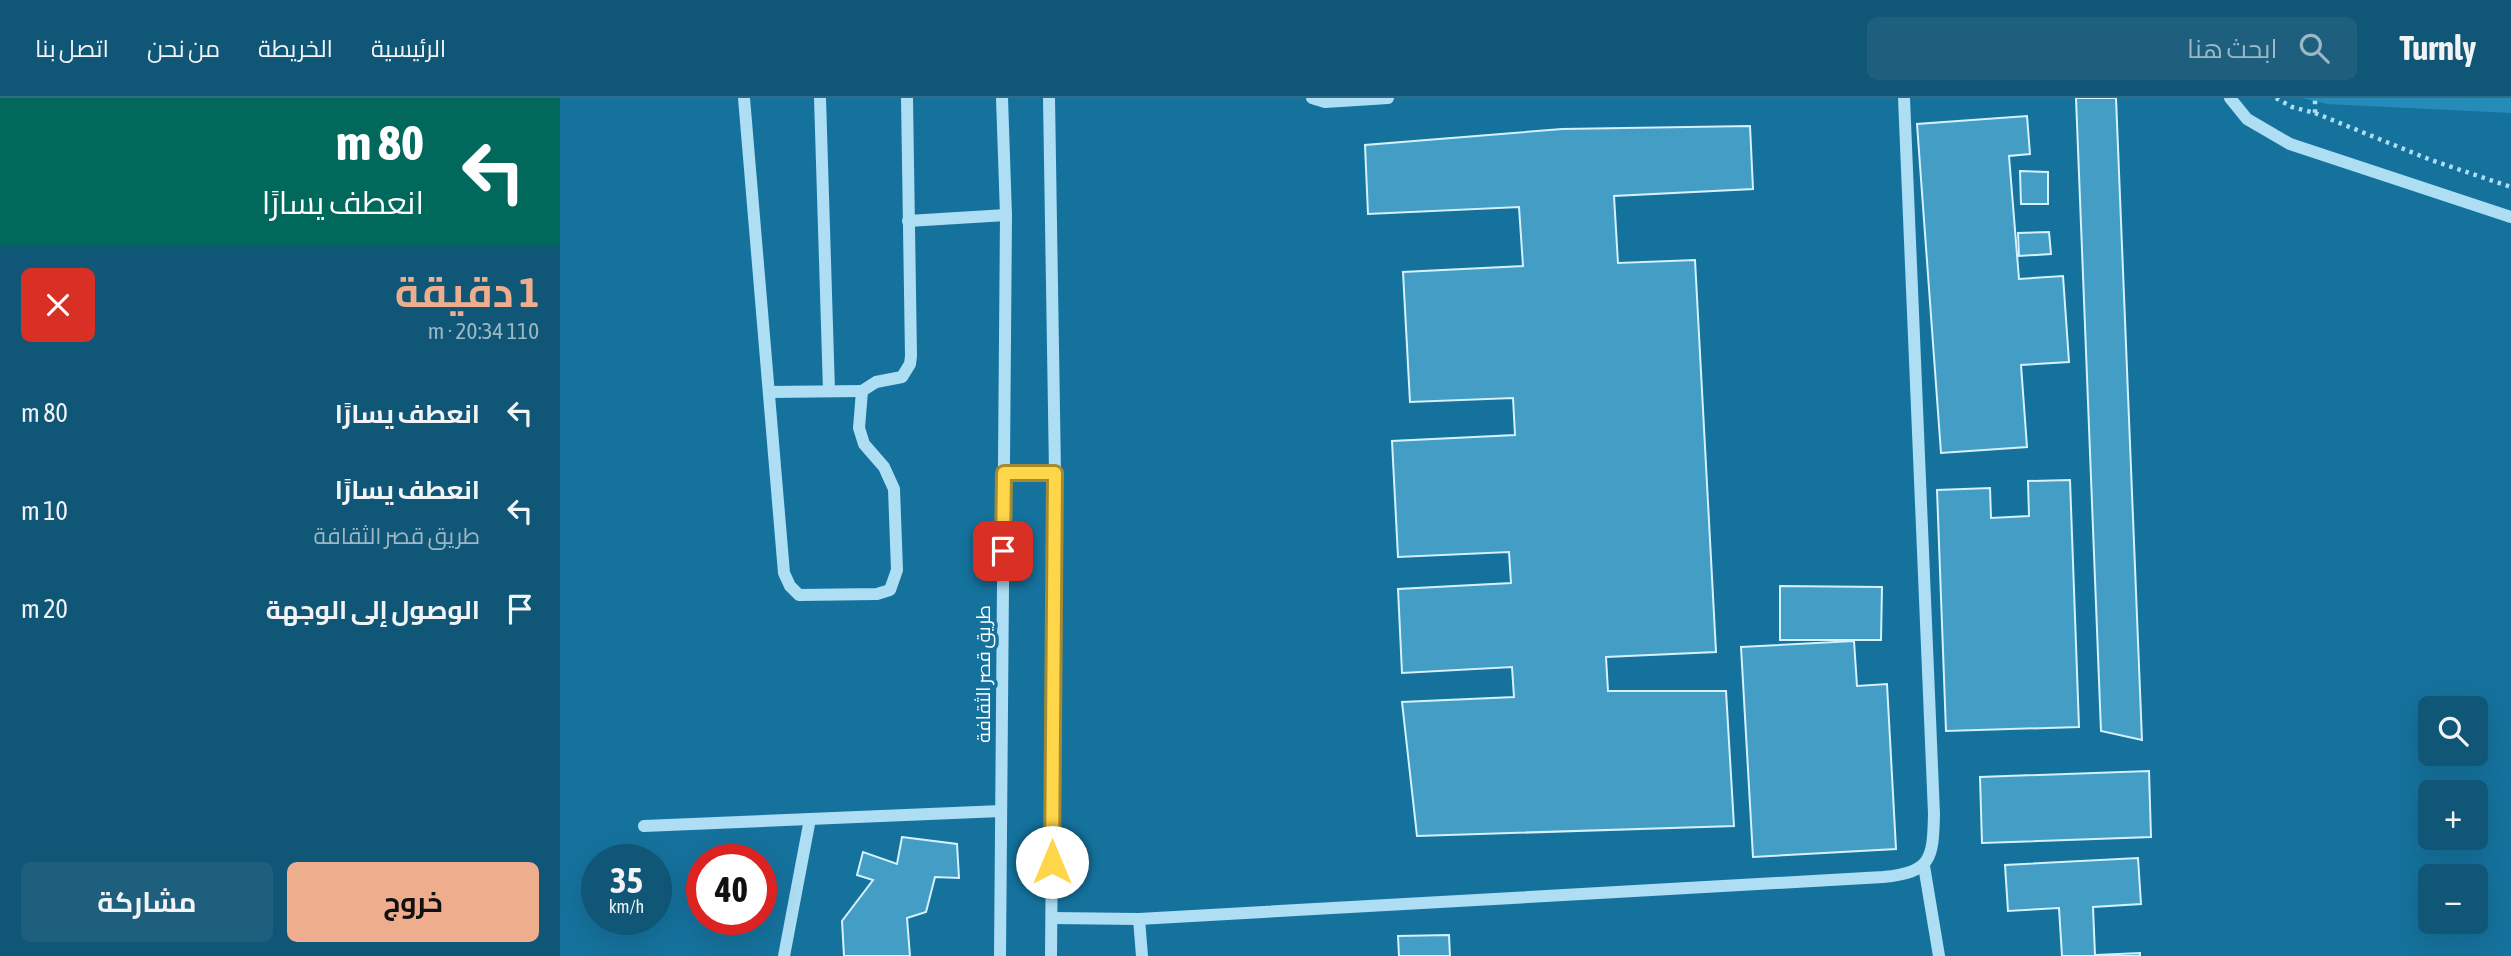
<!DOCTYPE html>
<html lang="ar">
<meta charset="utf-8">
<style>
body{margin:0;font-family:"Asap Condensed",Cairo,sans-serif;background:#1e5f7e;color:#f1f3f6;direction:rtl;height:100vh;display:flex;flex-direction:column;font-size:26px;white-space:nowrap}
*{box-sizing:border-box;margin:0}
p{font-size:23px;color:#9cb7c5}
.icon{flex:none;width:38px;height:38px;fill:none;stroke:currentColor;stroke-width:2;stroke-linecap:round;stroke-linejoin:round}
.map{position:relative;flex:1;overflow:hidden;direction:ltr}
.sheet{display:flex;flex-direction:column;background:#105676;width:560px}
.sheet>*{flex:none}
.top-card{background:#00695c;color:#fff;overflow:hidden}
.controls{position:absolute;left:1858px;top:598px;display:grid;gap:14px}
.controls a{display:grid;place-items:center;width:70px;height:70px;border-radius:10px;background:#105676;box-shadow:0 7px 28px #0002;font-size:35px}
.speed{position:absolute;left:21px;top:746px;display:flex;gap:14px;font-size:35px;font-weight:700;text-align:center}
.speed>*{display:grid;place-content:center;width:91px;height:91px;border-radius:50%;background:#105676;box-shadow:0 7px 28px #0002;line-height:1}
.speed small{font-size:18px;font-weight:400}
.speed .limit{border:10px solid #d22;background:#fff;color:#111}
.pin{position:absolute;display:grid;place-items:center;width:60px;height:60px;color:#fff;margin:-30px;border-radius:14px;box-shadow:0 4px 10px #0006}
.me{position:absolute;width:77px;margin:-38px;rotate:0deg;stroke-linejoin:round;filter:drop-shadow(0 0 5px #0008)}
.turn{display:flex;align-items:center;gap:24px;height:147px;padding:0 21px;font-size:32px}
.turn .icon{width:91px;height:91px;stroke-width:2.5}
.turn b{display:block;font-size:49px;line-height:60px}
.round{display:grid;place-items:center;flex:none;width:74px;height:74px;border-radius:10px;background:#1e5f7e}
.summary{display:flex;align-items:center;justify-content:space-between;height:119px;padding:0 21px}
h1{font-size:42px;font-weight:700;line-height:52px;color:#eead8d}
.button{display:flex;gap:14px;margin-top:auto;padding:14px 21px}
.button a{flex:1;height:80px;border-radius:10px;background:#eead8d;color:#111;font-size:28px;font-weight:700;line-height:80px;text-align:center}
.button a+a{background:#1e5f7e;color:#f1f3f6}
ul{padding:0;list-style:none}
li{display:flex;align-items:center;gap:21px;height:98px;padding:0 21px}
li div{flex:1}
li b{display:block;font-size:26px}
li em{font-style:normal}
header{display:flex;align-items:center;gap:42px;box-sizing:border-box;height:98px;padding:0 35px;background:#105676;border-bottom:2px solid #306c88}
header strong{font-size:33px}
nav{display:flex;gap:38px;margin-inline-start:auto;font-size:24px}
.search{width:490px;height:63px;background:#1e5f7e;display:flex;align-items:center;gap:18px;box-sizing:border-box;padding:0 24px;border-radius:10px;color:#9cb7c5;font-size:26px}
main{display:flex;flex:1;min-height:0}
.map>svg:first-child{display:block}
.green{fill:#258cba}
.building{fill:#439dc5;stroke:#d5f1fd;stroke-width:2}
.lines{fill:none;stroke-linecap:round;stroke-linejoin:round}
.path{stroke:#addef3;stroke-width:4.5;stroke-dasharray:3.5 5;stroke-linecap:butt}
.minor{stroke:#addef3;stroke-width:12}
.route-casing{stroke:#a68a30;stroke-width:18}
.route{stroke:#ffd54a;stroke-width:12}
.labels{text-anchor:middle;stroke-width:7;stroke-linejoin:round;paint-order:stroke}
.street-label{font-size:19px;fill:#fff;stroke:#15729d}
</style>
<header>
<strong>Turnly</strong>
<div class="search"><svg class="icon" aria-label="search" viewBox="0 0 24 24"><circle cx="10" cy="10" r="6"/><path d="M15 15l6 6"/></svg>ابحث هنا</div>
<nav><a>الرئيسية</a><a>الخريطة</a><a>من نحن</a><a>اتصل بنا</a></nav>
</header>
<main>
<div class="map">
<svg width="1951" height="858" viewBox="0 0 1951 858">
<rect width="100%" height="100%" fill="#15729d"/>
<!-- green -->
<path class="green" d="M1742,0H1951V15L1767,6Z"/>
<!-- building -->
<g class="building">
<path d="M1516,0H1556L1582,642L1541,633Z"/>
<path d="M1467,18L1470,56L1449,58L1459,181L1503,178L1509,264L1461,267L1467,349L1381,355L1357,26Z"/>
<path d="M1190,28L1193,91L1054,98L1058,165L1135,162L1156,554L1046,559L1048,593H1166L1174,728L857,738L842,604L954,599L952,569L842,575L838,491L951,485L949,454L838,459L832,343L955,337L953,300L850,304L843,174L963,168L959,109L808,116L805,47L1002,31Z"/>
<path d="M1460,73L1488,74V106H1461Z"/>
<path d="M1489,134L1491,156L1459,158L1458,135Z"/>
<path d="M1510,382L1519,629L1386,633L1377,392L1430,390L1431,420L1469,418L1468,383Z"/>
<path d="M1220,488L1322,489L1321,542H1220Z"/>
<path d="M1294,543L1297,588L1327,586L1336,751L1193,759L1181,549Z"/>
<path d="M1589,673L1591,739L1422,745L1420,679Z"/>
<path d="M342,739L397,746L399,780L375,779L366,814L347,820L350,858H284L282,823L313,782L297,777L303,754L337,766Z"/>
<path d="M1578,760L1581,806L1533,809L1535,857L1580,855V858H1502L1499,810L1448,813L1445,767Z"/>
<path d="M889,837L890,858H839L838,838Z"/>
</g>
<g class="lines">
<!-- path -->
<g class="path">
<path d="M1716,0L1732,9L1755,15V0"/>
<path d="M1755,15L1871,62L1951,89"/>
</g>
<!-- minor -->
<g class="minor">
<path d="M184,0L224,475L230,488L239,497L317,496L330,492L337,472L334,391L324,369L304,346L299,330L302,293L316,284L342,279L350,266L351,258L347,0"/>
<path d="M260,0L269,293"/>
<path d="M489,0L495,375L491,858"/>
<path d="M752,0L765,4L828,0"/>
<path d="M1670,0L1687,21L1730,46L1951,119"/>
<path d="M348,123L446,117"/>
<path d="M209,294L302,293"/>
<path d="M444,375H495"/>
<path d="M84,728L441,713"/>
<path d="M1364,768L1379,858"/>
<path d="M492,820L579,821L1323,779C1371,774 1373,762 1374,716L1344,0"/>
<path d="M579,821L582,858"/>
<path d="M224,858L250,721"/>
<path d="M440,858L446,117L442,0"/>
</g>
</g>
<g class="lines">
<defs>
<path id="route" d="M443,453L444,375H495L492,764"/>
</defs>
<!-- route casing -->
<use href="#route" class="route-casing"/>
<!-- route -->
<use href="#route" class="route"/>
</g>
<g class="labels">
<!-- street labels -->
<g class="street-label">
<text transform="translate(423 576) rotate(-90)" y="7">طريق قصر الثقافة</text>
</g>
</g>
</svg>
<div class="controls">
<a><svg class="icon" aria-label="search" viewBox="0 0 24 24"><circle cx="10" cy="10" r="6"/><path d="M15 15l6 6"/></svg></a>
<a>+</a>
<a>−</a>
</div>
<div class="speed"><div>35<small>km/h</small></div><div class="limit">40</div></div>
<div class="pin" style="left:443px;top:453px;background:#d93025"><svg class="icon" aria-label="arrive" viewBox="0 0 24 24"><path d="M6 21V4h12l-3 4 3 4H6"/></svg></div>
<svg class="me" style="left:492px;top:764px" viewBox="-20 -20 40 40"><circle r="19" fill="#fff"/><path d="M0-13L10 11 0 6-10 11z" fill="#ffd54a"/></svg>
</div>
<section class="sheet">
<div class="top-card">
<div class="turn"><svg class="icon" aria-label="left" viewBox="0 0 24 24"><path d="M17 20v-9H6M10 6l-5 5 5 5"/></svg><div><b>80 m</b>انعطف يسارًا</div></div>
</div>
<div class="summary"><div><h1>1 دقيقة</h1><p>110 m · 20:34</p></div><a class="round" style="background:#d93025;color:#fff"><svg class="icon" aria-label="close" viewBox="0 0 24 24"><path d="M6 6l12 12M18 6L6 18"/></svg></a></div>
<ul>
<li><svg class="icon" aria-label="left" viewBox="0 0 24 24"><path d="M17 20v-9H6M10 6l-5 5 5 5"/></svg><div><b>انعطف يسارًا</b></div><em>80 m</em></li>
<li><svg class="icon" aria-label="left" viewBox="0 0 24 24"><path d="M17 20v-9H6M10 6l-5 5 5 5"/></svg><div><b>انعطف يسارًا</b><p>طريق قصر الثقافة</p></div><em>10 m</em></li>
<li><svg class="icon" aria-label="arrive" viewBox="0 0 24 24"><path d="M6 21V4h12l-3 4 3 4H6"/></svg><div><b>الوصول إلى الوجهة</b></div><em>20 m</em></li>
</ul>
<div class="button"><a>خروج</a><a>مشاركة</a></div>
</section>
</main>
